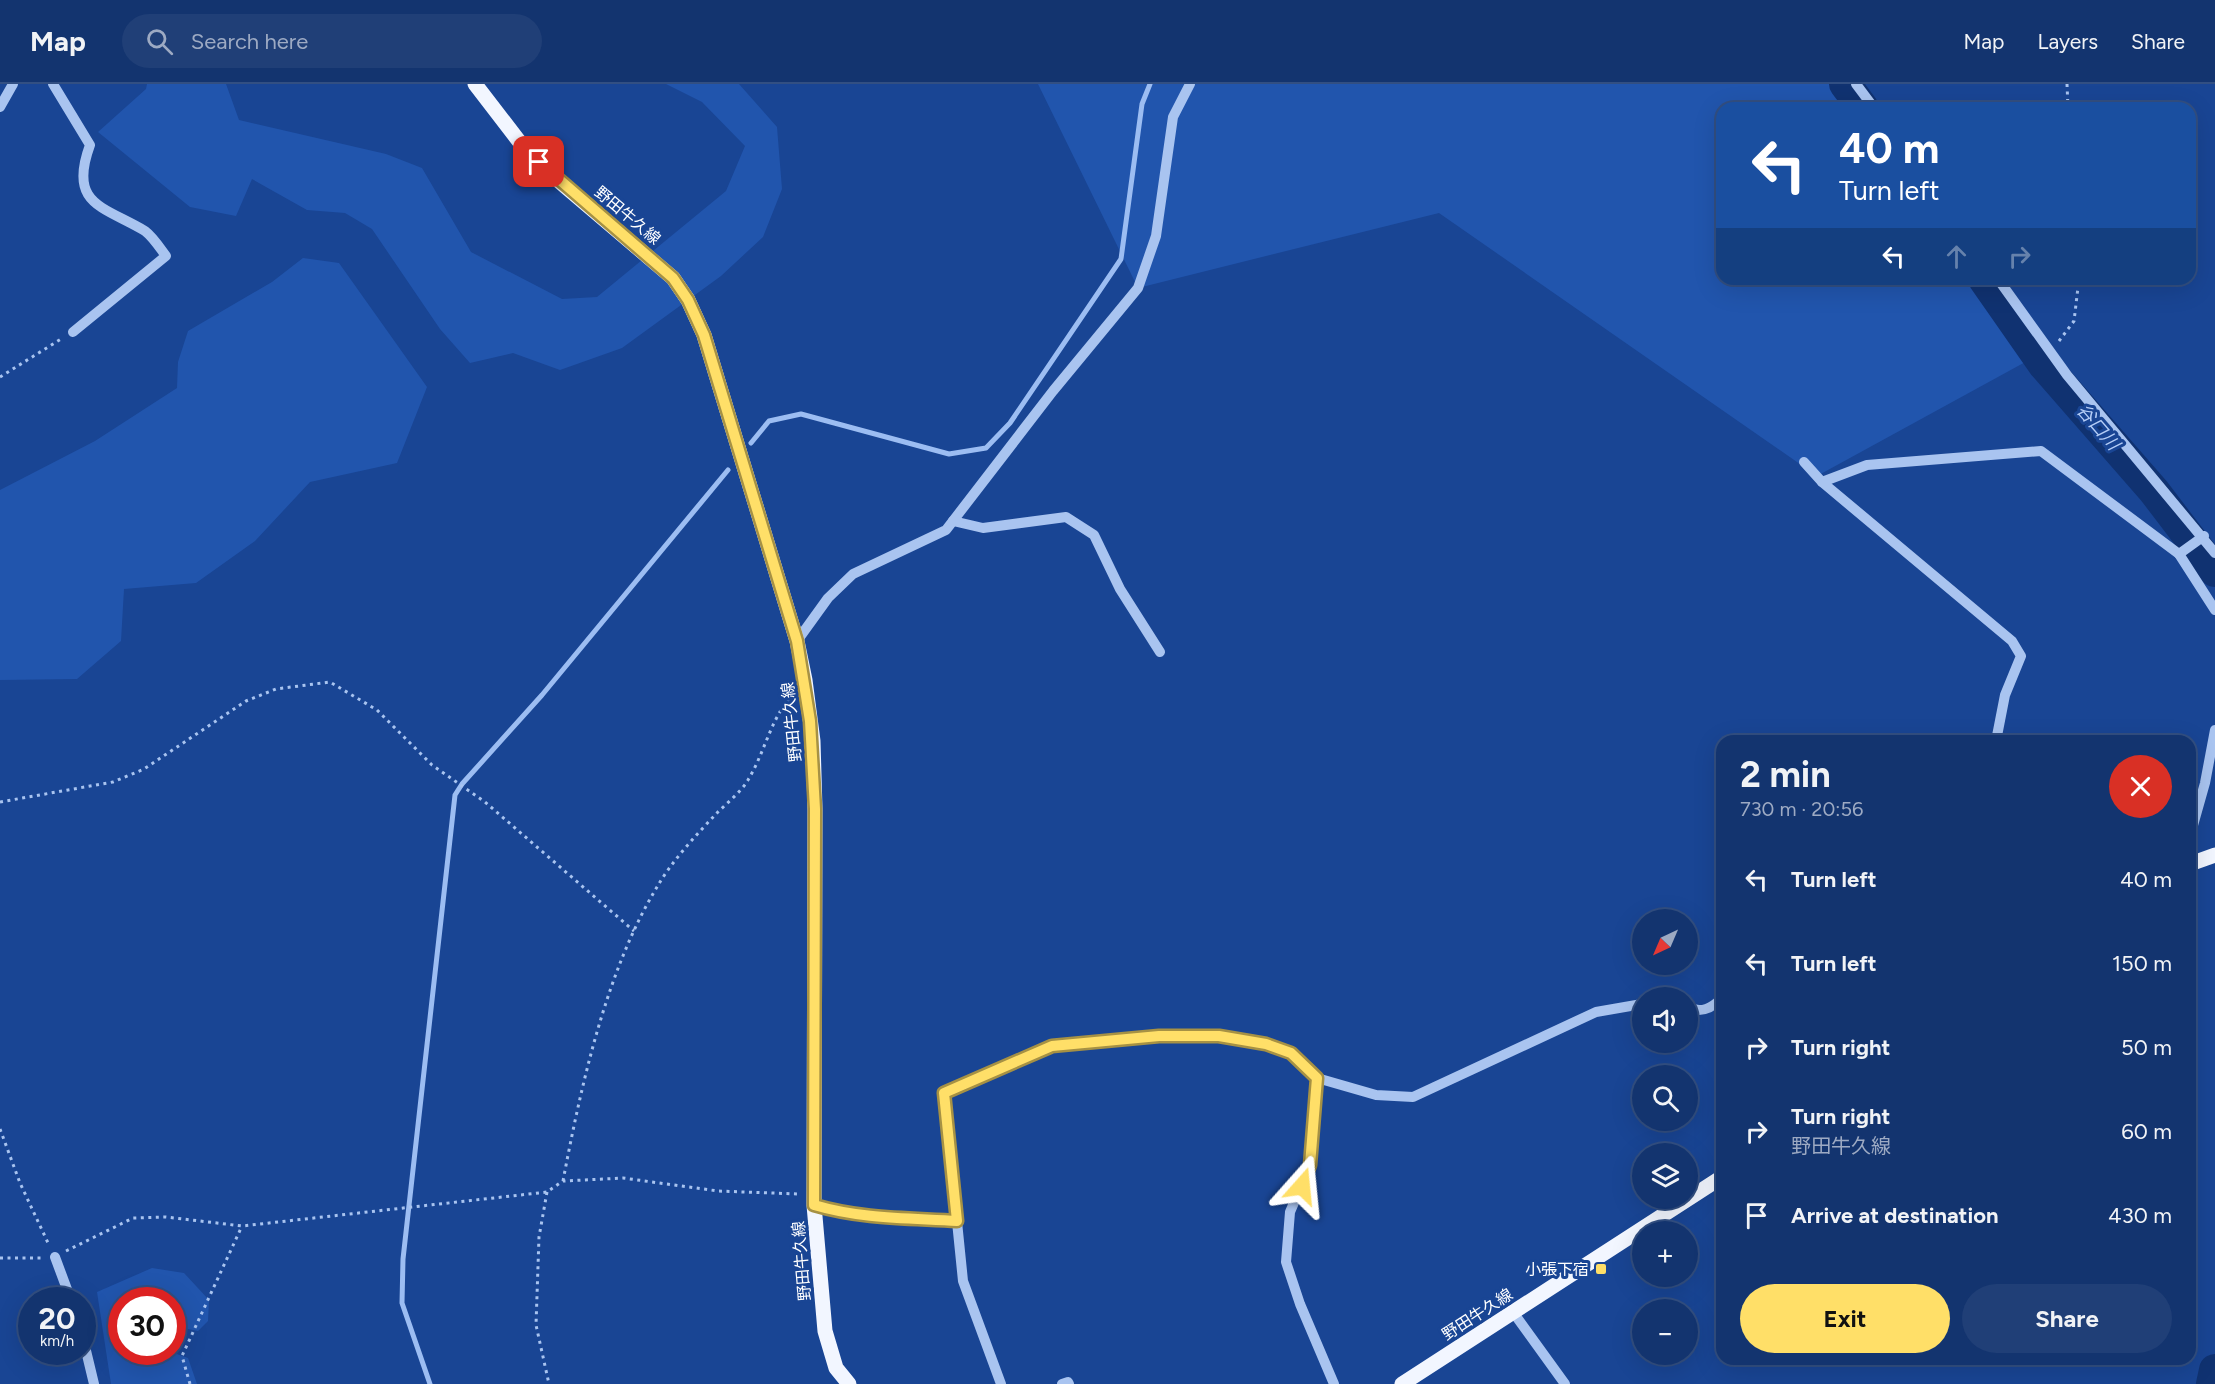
<!DOCTYPE html>
<meta charset="utf-8">
<style>
body{margin:0;font-family:Figtree,"Noto Sans JP",sans-serif;background:#203f77;color:#f1f3f6;height:100vh;display:flex;flex-direction:column;font-size:22px;white-space:nowrap}
*{box-sizing:border-box;margin:0}
p{font-size:20px;color:#9daac3}
.icon{flex:none;width:33px;height:33px;fill:none;stroke:currentColor;stroke-width:2;stroke-linecap:round;stroke-linejoin:round}
.map{position:relative;flex:1;overflow:hidden}
.sheet{position:absolute;left:1716px;top:651px;width:480px;height:630px;display:flex;flex-direction:column;background:#13346f;border-radius:18px;box-shadow:0 6px 24px #0002,0 0 0 2px #324f82}
.sheet>*{flex:none}
.top-card{position:absolute;left:1716px;top:18px;width:480px;height:183px;border-radius:18px;box-shadow:0 6px 24px #0002,0 0 0 2px #324f82;background:#1a4fa0;color:#fff;overflow:hidden}
.needle{width:39px;rotate:224deg}
.fabs{position:absolute;left:1632px;top:825px;display:grid;gap:12px}
.fabs a{display:grid;place-items:center;width:66px;height:66px;border-radius:50%;background:#13346f;box-shadow:0 6px 24px #0002,0 0 0 2px #324f82;font-size:30px}
.speed{position:absolute;left:18px;top:1203px;display:flex;gap:12px;font-size:30px;font-weight:700;text-align:center}
.speed>*{display:grid;place-content:center;width:78px;height:78px;border-radius:50%;background:#13346f;box-shadow:0 6px 24px #0002,0 0 0 2px #324f82;line-height:1}
.speed small{font-size:15px;font-weight:400}
.speed .limit{border:9px solid #d22;background:#fff;color:#111}
.pin{position:absolute;display:grid;place-items:center;width:51px;height:51px;color:#fff;margin:-26px;border-radius:12px;box-shadow:0 3px 9px #0006}
.me{position:absolute;width:66px;margin:-33px;rotate:18deg;stroke-linejoin:round;filter:drop-shadow(0 0 4px #0008)}
.turn{display:flex;align-items:center;gap:21px;height:126px;padding:0 24px;font-size:27px}
.turn .icon{width:78px;height:78px;stroke-width:2.5}
.turn b{display:block;font-size:42px;line-height:51px}
.lanes{display:flex;align-items:center;height:57px;padding:0 24px;background:#0003;justify-content:center;gap:30px;direction:ltr}
.lanes .off{opacity:.35}
.round{display:grid;place-items:center;flex:none;width:63px;height:63px;border-radius:32px;background:#203f77}
.overview{display:flex;align-items:center;justify-content:space-between;height:102px;padding:0 24px}
h1{font-size:36px;font-weight:700;line-height:45px}
.cta{display:flex;gap:12px;margin-top:auto;padding:12px 24px}
.cta a{flex:1;height:69px;border-radius:36px;background:#ffdf68;color:#111;font-size:24px;font-weight:700;line-height:69px;text-align:center}
.cta a+a{background:#203f77;color:#f1f3f6}
ul{padding:0;list-style:none}
li{display:flex;align-items:center;gap:18px;height:84px;padding:0 24px}
li div{flex:1}
li b{display:block;font-size:22px}
li em{font-style:normal}
header{display:flex;align-items:center;gap:36px;box-sizing:border-box;height:84px;padding:0 30px;background:#13346f;border-bottom:2px solid #324f82}
header strong{font-size:28px}
nav{display:flex;gap:33px;margin-inline-start:auto;font-size:21px}
.search{width:420px;height:54px;background:#203f77;display:flex;align-items:center;gap:15px;box-sizing:border-box;padding:0 21px;border-radius:33px;color:#9daac3;font-size:22px}
.map>svg:first-child{display:block}
.green{fill:#2155ad}
.lines{fill:none;stroke-linecap:round;stroke-linejoin:round}
.stream{stroke:#9cbdf2;stroke-width:5}
.river{stroke:#103271;stroke-width:32}
.path{stroke:#a9c4f0;stroke-width:3;stroke-dasharray:3 4.5;stroke-linecap:butt}
.minor{stroke:#a9c4f0;stroke-width:10}
.major{stroke:#f2f6ff;stroke-width:15}
.route-casing{stroke:#a69144;stroke-width:15}
.route{stroke:#ffdf68;stroke-width:10}
.poi-dot{fill:#ffdf68;stroke:#194594;stroke-width:2}
.labels{text-anchor:middle;stroke-width:6;stroke-linejoin:round;paint-order:stroke}
.street-label{font-size:16px;fill:#fff;stroke:#194594}
.poi-label{font-size:16px;fill:#fff;stroke:#194594;text-anchor:end}
.water-label{font-size:18px;font-style:italic;fill:#b6cef7;stroke:#194594}
</style>
<header>
<strong>Map</strong>
<div class="search"><svg class="icon" aria-label="search" viewBox="0 0 24 24"><circle cx="10" cy="10" r="6"/><path d="M15 15l6 6"/></svg>Search here</div>
<nav><a>Map</a><a>Layers</a><a>Share</a></nav>
</header>
<div class="map">
<svg width="2215" height="1300" viewBox="0 0 2215 1300">
<rect width="100%" height="100%" fill="#194594"/>
<!-- green -->
<g class="green">
<path d="M147,0H226L239,36L386,70L422,84L471,168L562,215L597,213L726,107L745,62L702,18L666,0H739L777,43L782,105L763,153L721,192L622,264L560,286L513,269L470,279L440,245L372,145L345,129L307,126L252,95L236,132L190,123L98,48L146,5Z"/>
<path d="M1038,0H1838L1856,24H1722V195H1982L2038,271L1817,392L1439,129L1138,204Z"/>
<path d="M303,174L339,179L427,303L397,379L310,398L255,457L196,499L124,505L121,557L77,595L0,596V406L95,357L177,304L178,278L188,247L272,198Z"/>
<path d="M152,1184L184,1189L209,1216L208,1237L198,1247L173,1242L172,1216H122V1268H171L188,1274L197,1300H111L97,1208Z"/>
</g>
<g class="lines">
<!-- stream -->
<g class="stream">
<path d="M751,359L769,337L801,330L949,370L986,364L1010,339L1121,175L1142,20L1150,0"/>
<path d="M430,1300L402,1219L403,1175L455,711L462,700L542,611L728,386"/>
</g>
<!-- river -->
<g class="river">
<path d="M1845,0L1863,24"/>
<path d="M1984,195L2044,281L2154,407L2215,487"/>
<path d="M2212,1300L2215,1286"/>
</g>
<!-- path -->
<g class="path">
<path d="M2067,0L2068,24"/>
<path d="M2059,257L2074,237L2079,195"/>
<path d="M0,293L61,255"/>
<path d="M0,718L113,698L144,685L246,617L276,605L330,598L377,626L432,681L485,718L634,847"/>
<path d="M0,1045L20,1099L49,1161"/>
<path d="M563,1097C581,1002 606,887 657,803C672,777 696,751 717,729C727,719 741,708 748,696C765,668 770,636 792,611"/>
<path d="M547,1108L539,1153L536,1241L549,1300"/>
<path d="M66,1167L133,1134L166,1133L242,1142L547,1108L563,1097L623,1094L718,1107L798,1110"/>
<path d="M0,1174H43"/>
<path d="M190,1300L182,1272L242,1142"/>
</g>
<!-- minor -->
<g class="minor">
<path d="M53,0L90,61C68,121 103,122 145,147C153,153 160,164 166,172L73,248"/>
<path d="M1856,0L1874,24"/>
<path d="M0,23L13,0"/>
<path d="M1998,195L2067,291L2215,469"/>
<path d="M1804,378L1822,398L2012,557L2021,572L2005,611L1996,657"/>
<path d="M1822,398L1867,381L2041,367L2179,470L2204,452"/>
<path d="M953,437L983,444L1066,433L1094,451L1120,505L1160,568"/>
<path d="M2179,470L2215,526"/>
<path d="M797,557L828,514L853,490L946,446L1053,307L1138,204L1156,152L1173,33L1190,0"/>
<path d="M2192,779V745L2205,699L2215,646"/>
<path d="M1660,914H1669"/>
<path d="M1688,923C1701,930 1712,924 1722,914"/>
<path d="M1317,994L1310,1081L1290,1128L1286,1178L1300,1220L1334,1300"/>
<path d="M814,1121C861,1135 908,1134 957,1137"/>
<path d="M55,1173L71,1216"/>
<path d="M1513,1228L1565,1300"/>
<path d="M82,1250L94,1300"/>
<path d="M1001,1300L963,1197L944,1009L1052,962L1159,953L1219,952L1266,960L1291,969L1317,994L1376,1011L1413,1013L1596,928L1642,920"/>
<path d="M1062,1300L1068,1298L1069,1300"/>
</g>
<!-- major -->
<g class="major">
<path d="M475,0L525,65L553,92L673,194L688,216L704,251L797,557L805,596L813,657L815,725L814,1121L825,1247L836,1284L849,1300"/>
<path d="M2190,780L2215,771"/>
<path d="M1402,1300L1722,1093"/>
</g>
</g>
<g class="lines">
<defs>
<path id="route" d="M539,78L673,194L688,216L704,251L797,557L810,637L815,725L814,1121C861,1135 908,1134 957,1137L944,1009L1052,962L1159,952H1219L1266,960L1291,969L1317,994L1310,1081L1302,1102"/>
</defs>
<!-- route casing -->
<use href="#route" class="route-casing"/>
<!-- route -->
<use href="#route" class="route"/>
</g>
<!-- markers -->
<rect class="poi-dot" x="1595" y="1179" width="12" height="12" rx="3"/>
<g class="labels">
<!-- street labels -->
<g class="street-label">
<text transform="translate(628 131) rotate(40)" y="6">野田牛久線</text>
<text transform="translate(791 638) rotate(-96)" y="6">野田牛久線</text>
<text transform="translate(801 1177) rotate(-95)" y="6">野田牛久線</text>
<text transform="translate(1477 1230) rotate(-33)" y="6">野田牛久線</text>
</g>
<!-- poi labels -->
<g class="poi-label">
<text x="1589" y="1191">小張下宿</text>
</g>
<!-- water labels -->
<g class="water-label">
<text transform="translate(2098 343) rotate(49)" y="6">谷口川</text>
</g>
</g>
</svg>
<div class="fabs">
<a><svg class="needle" viewBox="-14 -14 28 28"><path d="M0-13l5 13h-10z" fill="#e53935"/><path d="M0 13l5-13h-10z" fill="#9daac3"/></svg></a>
<a><svg class="icon" aria-label="sound" viewBox="0 0 24 24"><path d="M4 9h4l5-4v14l-5-4H4zM17 9q2 3 0 6"/></svg></a>
<a><svg class="icon" aria-label="search" viewBox="0 0 24 24"><circle cx="10" cy="10" r="6"/><path d="M15 15l6 6"/></svg></a>
<a><svg class="icon" aria-label="layers" viewBox="0 0 24 24"><path d="M12 4l9 5-9 5-9-5zM3 14l9 5 9-5"/></svg></a>
<a>+</a>
<a>−</a>
</div>
<div class="speed"><div>20<small>km/h</small></div><div class="limit">30</div></div>
<div class="pin" style="left:539px;top:78px;background:#d93025"><svg class="icon" aria-label="arrive" viewBox="0 0 24 24"><path d="M6 21V4h12l-3 4 3 4H6"/></svg></div>
<svg class="me" style="left:1302px;top:1102px" viewBox="-20 -20 40 40"><path d="M0-17L14 15 0 8-14 15z" fill="#ffdf68" stroke="#fff" stroke-width="4"/></svg>
<div class="top-card">
<div class="turn"><svg class="icon" aria-label="left" viewBox="0 0 24 24"><path d="M17 20v-9H6M10 6l-5 5 5 5"/></svg><div><b>40 m</b>Turn left</div></div>
<div class="lanes"><svg class="icon" aria-label="left" viewBox="0 0 24 24"><path d="M17 20v-9H6M10 6l-5 5 5 5"/></svg><svg class="icon off" aria-label="ahead" viewBox="0 0 24 24"><path d="M12 20V5M6 11l6-6 6 6"/></svg><svg class="icon off" aria-label="right" viewBox="0 0 24 24"><path d="M7 20v-9h11M14 6l5 5-5 5"/></svg></div>
</div>
<section class="sheet">
<div class="overview"><div><h1>2 min</h1><p>730 m · 20:56</p></div><a class="round" style="background:#d93025;color:#fff"><svg class="icon" aria-label="close" viewBox="0 0 24 24"><path d="M6 6l12 12M18 6L6 18"/></svg></a></div>
<ul>
<li><svg class="icon" aria-label="left" viewBox="0 0 24 24"><path d="M17 20v-9H6M10 6l-5 5 5 5"/></svg><div><b>Turn left</b></div><em>40 m</em></li>
<li><svg class="icon" aria-label="left" viewBox="0 0 24 24"><path d="M17 20v-9H6M10 6l-5 5 5 5"/></svg><div><b>Turn left</b></div><em>150 m</em></li>
<li><svg class="icon" aria-label="right" viewBox="0 0 24 24"><path d="M7 20v-9h11M14 6l5 5-5 5"/></svg><div><b>Turn right</b></div><em>50 m</em></li>
<li><svg class="icon" aria-label="right" viewBox="0 0 24 24"><path d="M7 20v-9h11M14 6l5 5-5 5"/></svg><div><b>Turn right</b><p>野田牛久線</p></div><em>60 m</em></li>
<li><svg class="icon" aria-label="arrive" viewBox="0 0 24 24"><path d="M6 21V4h12l-3 4 3 4H6"/></svg><div><b>Arrive at destination</b></div><em>430 m</em></li>
</ul>
<div class="cta"><a>Exit</a><a>Share</a></div>
</section>
</div>
